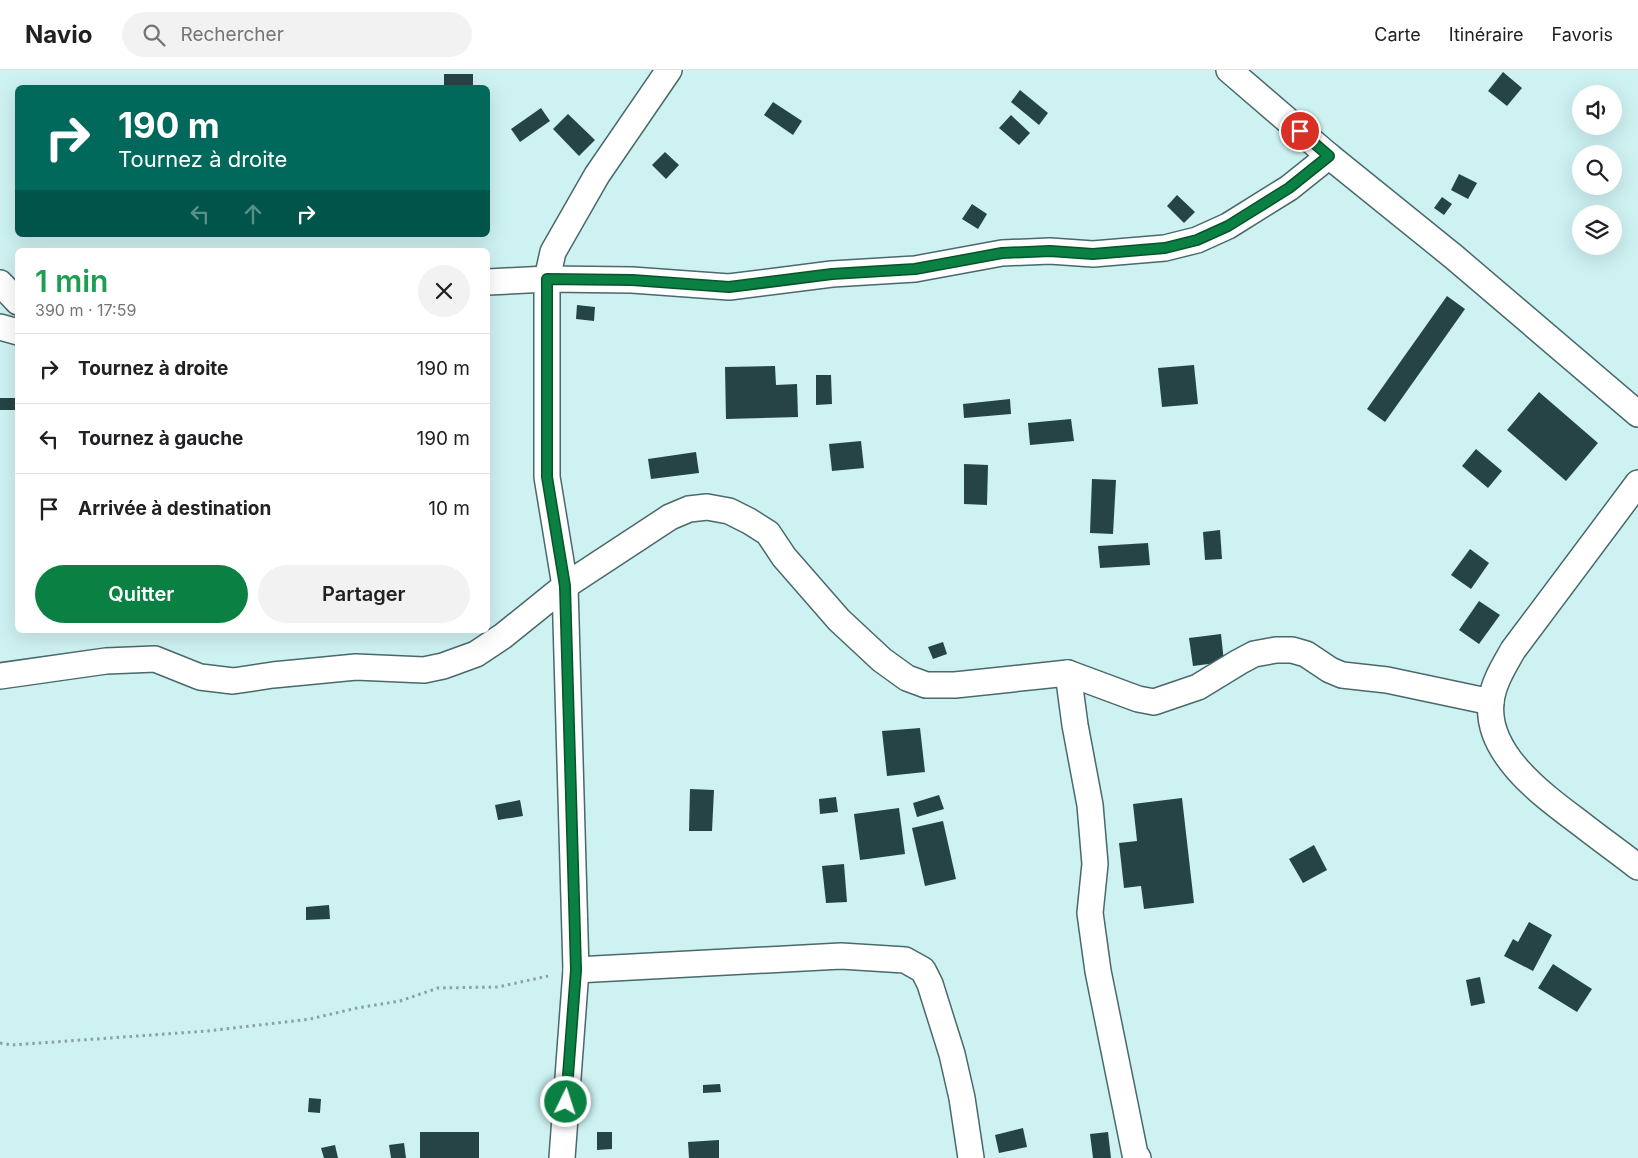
<!DOCTYPE html>
<html lang="fr">
<meta charset="utf-8">
<style>
body{margin:0;font-family:Inter,sans-serif;background:#f2f2f2;color:#202124;height:100vh;display:flex;flex-direction:column;font-size:19px;white-space:nowrap}
*{box-sizing:border-box;margin:0}
p{font-size:16px;color:#757577}
.icon{flex:none;width:28px;height:28px;fill:none;stroke:currentColor;stroke-width:2;stroke-linecap:round;stroke-linejoin:round}
.map{position:relative;flex:1;overflow:hidden}
.drawer{position:absolute;left:15px;top:178px;width:475px;height:385px;display:flex;flex-direction:column;background:#fff;border-radius:8px;box-shadow:0 5px 20px #0002}
.drawer>*{flex:none}
.guide{position:absolute;left:15px;top:15px;width:475px;height:152px;border-radius:8px;box-shadow:0 5px 20px #0002;background:#00695c;color:#fff;overflow:hidden}
.tools{position:absolute;left:1572px;top:15px;display:grid;gap:10px}
.tools a{display:grid;place-items:center;width:50px;height:50px;border-radius:50%;background:#fff;box-shadow:0 5px 20px #0002;font-size:25px}
.pin{position:absolute;display:grid;place-items:center;width:42px;height:42px;color:#fff;margin:-21px;border:2px solid #fff;border-radius:50%;box-shadow:0 1px 5px #0007}
.me{position:absolute;width:55px;margin:-28px;rotate:4deg;stroke-linejoin:round;filter:drop-shadow(0 0 4px #0008)}
.turn{display:flex;align-items:center;gap:18px;height:105px;padding:0 20px;font-size:22px}
.turn .icon{width:65px;height:65px;stroke-width:2.5}
.turn b{display:block;font-size:35px;line-height:42px}
.lanes{display:flex;align-items:center;height:48px;padding:0 20px;background:#0003;justify-content:center;gap:25px;direction:ltr}
.lanes .off{opacity:.35}
.round{display:grid;place-items:center;flex:none;width:52px;height:52px;border-radius:26px;background:#f2f2f2}
.overview{display:flex;align-items:center;justify-content:space-between;height:85px;padding:0 20px}
h1{font-size:30px;font-weight:600;line-height:38px;color:#1e9e55}
.action{display:flex;gap:10px;margin-top:auto;padding:10px 20px}
.action a{flex:1;height:58px;border-radius:30px;background:#0b8043;color:#fff;font-size:20px;font-weight:600;line-height:58px;text-align:center}
.action a+a{background:#f2f2f2;color:#202124}
ul{padding:0;list-style:none}
li{display:flex;align-items:center;gap:15px;height:70px;padding:0 20px;border-top:1px solid #e0e0e0}
li div{flex:1}
li b{display:block;font-size:19px}
li em{font-style:normal}
header{display:flex;align-items:center;gap:30px;box-sizing:border-box;height:70px;padding:0 25px;background:#fff;border-bottom:1px solid #e0e0e0}
header strong{font-size:24px}
nav{display:flex;gap:28px;margin-inline-start:auto;font-size:18px}
.search{width:350px;height:45px;background:#f2f2f2;display:flex;align-items:center;gap:12px;box-sizing:border-box;padding:0 18px;border-radius:28px;color:#757577;font-size:19px}
.map>svg:first-child{display:block}
.building{fill:#264445}
.lines{fill:none;stroke-linecap:round;stroke-linejoin:round}
.minor-casing{stroke:#49696a;stroke-width:28}
.path{stroke:#89a2a3;stroke-width:3;stroke-dasharray:2.5 4;stroke-linecap:butt}
.minor{stroke:#fff;stroke-width:25}
.route-casing{stroke:#07532c;stroke-width:12}
.route{stroke:#0b8043;stroke-width:9}
</style>
<header>
<strong>Navio</strong>
<div class="search"><svg class="icon" aria-label="search" viewBox="0 0 24 24"><circle cx="10" cy="10" r="6"/><path d="M15 15l6 6"/></svg>Rechercher</div>
<nav><a>Carte</a><a>Itinéraire</a><a>Favoris</a></nav>
</header>
<div class="map">
<svg width="1638" height="1088" viewBox="0 0 1638 1088">
<rect width="100%" height="100%" fill="#cef1f2"/>
<!-- building -->
<g class="building">
<path d="M1503,2L1522,18L1507,36L1488,21Z"/>
<rect x="444" y="4" width="29" height="14"/>
<path d="M1020,20L1048,43L1039,55L1011,32Z"/>
<path d="M773,32L802,51L793,65L764,45Z"/>
<path d="M541,38L550,51L520,72L511,59Z"/>
<path d="M568,44L595,70L579,86L553,59Z"/>
<path d="M1011,45L1030,63L1019,75L999,58Z"/>
<path d="M665,82L679,95L666,109L652,95Z"/>
<path d="M1459,104L1477,113L1468,129L1451,120Z"/>
<path d="M1177,125L1195,142L1184,153L1167,136Z"/>
<path d="M1442,127L1452,134L1444,145L1434,138Z"/>
<path d="M972,134L987,144L978,159L962,149Z"/>
<path d="M1447,226L1465,239L1385,352L1367,339Z"/>
<path d="M577,235L595,237L594,251L576,249Z"/>
<path d="M1194,295L1198,334L1162,337L1158,298Z"/>
<path d="M775,296L776,315L797,314L798,347L726,349L725,297Z"/>
<path d="M816,305H831L832,334L816,335Z"/>
<path d="M1539,322L1598,373L1566,411L1507,360Z"/>
<rect x="0" y="328" width="16" height="12"/>
<path d="M1010,329L1011,344L964,348L963,334Z"/>
<path d="M1071,349L1074,371L1030,375L1028,353Z"/>
<path d="M861,371L864,398L832,401L829,374Z"/>
<path d="M1476,379L1502,401L1488,418L1462,396Z"/>
<path d="M696,382L699,403L651,409L648,389Z"/>
<path d="M964,394L988,395L987,435L964,434Z"/>
<path d="M1092,409L1116,410L1113,464L1090,463Z"/>
<path d="M1220,460L1222,489L1205,490L1203,462Z"/>
<path d="M1148,473L1150,495L1100,498L1098,476Z"/>
<path d="M1470,479L1489,493L1471,519L1451,505Z"/>
<path d="M1479,531L1500,545L1479,574L1459,560Z"/>
<path d="M1221,564L1224,592L1193,596L1189,568Z"/>
<path d="M943,572L947,584L933,589L928,577Z"/>
<path d="M920,658L925,702L887,706L882,661Z"/>
<path d="M690,719L714,720L712,761H689Z"/>
<path d="M939,725L944,739L917,747L913,733Z"/>
<path d="M836,727L838,742L820,744L819,729Z"/>
<path d="M1182,728L1194,833L1144,839L1141,816L1124,818L1119,773L1137,771L1133,734Z"/>
<path d="M520,730L523,746L498,750L495,735Z"/>
<path d="M899,738L905,784L860,790L854,744Z"/>
<path d="M943,751L956,809L925,816L912,758Z"/>
<path d="M1314,775L1327,800L1303,813L1289,789Z"/>
<path d="M844,794L847,832L826,833L822,796Z"/>
<path d="M329,835L330,849L306,850V837Z"/>
<path d="M1529,852L1552,865L1533,901L1504,886L1513,869L1518,872Z"/>
<path d="M1553,894L1592,919L1577,942L1538,918Z"/>
<path d="M1480,907L1485,933L1471,936L1466,910Z"/>
<path d="M720,1014L721,1022L703,1023V1015Z"/>
<path d="M309,1028L321,1029L320,1043L308,1042Z"/>
<path d="M1023,1058L1027,1077L999,1083L995,1065Z"/>
<rect x="420" y="1062" width="59" height="26"/>
<path d="M597,1062H612V1079L597,1080Z"/>
<path d="M1108,1062L1111,1088H1093L1090,1064Z"/>
<path d="M719,1070V1088H689L688,1072Z"/>
<path d="M404,1073L406,1088H391L389,1075Z"/>
<path d="M335,1075L338,1088H324L321,1078Z"/>
</g>
<g class="lines">
<defs>
<g id="minor">
<path d="M1229,0L1329,86L1454,187L1638,344"/>
<path d="M488,212L547,209L632,210L729,217L832,204L915,199L1002,183L1050,181L1093,184L1165,178L1197,170L1228,156L1289,118L1329,86"/>
<path d="M0,213L18,232"/>
<path d="M0,257L18,262"/>
<path d="M1638,413L1513,580C1504,596 1493,613 1491,632C1485,684 1544,726 1580,753C1599,768 1619,782 1638,797"/>
<path d="M1068,603L1075,655L1090,735L1095,794L1090,843L1098,901L1135,1084L1138,1088"/>
<path d="M0,606L106,591L155,589L200,607L233,611L273,605L356,597L424,600L443,596L476,584L503,566L565,516L670,447L689,439L707,437L729,441L749,451L768,463L784,487L839,550L882,590L907,608L926,615H955L1068,603L1138,629L1154,632L1198,617L1239,592L1254,584L1276,580H1292L1306,584L1330,600L1342,605L1387,610L1491,632"/>
<path d="M576,900L841,886L905,890L923,900L930,914L952,984L962,1028L971,1088"/>
<path d="M562,1088L576,900L565,516L547,407V209L553,182L597,105L669,0"/>
</g>
</defs>
<!-- minor casing -->
<use href="#minor" class="minor-casing"/>
<!-- path -->
<path class="path" d="M0,973L12,975L207,961L310,949L357,938L400,931L438,918L498,917L548,906"/>
<!-- minor -->
<use href="#minor" class="minor"/>
</g>
<g class="lines">
<defs>
<path id="route" d="M566,1032L576,900L565,516L547,407V209L632,210L729,217L832,204L915,199L1002,183L1050,181L1093,184L1165,178L1197,170L1228,156L1289,118L1329,86L1300,61"/>
</defs>
<!-- route casing -->
<use href="#route" class="route-casing"/>
<!-- route -->
<use href="#route" class="route"/>
</g>
</svg>
<div class="tools">
<a><svg class="icon" aria-label="sound" viewBox="0 0 24 24"><path d="M4 9h4l5-4v14l-5-4H4zM17 9q2 3 0 6"/></svg></a>
<a><svg class="icon" aria-label="search" viewBox="0 0 24 24"><circle cx="10" cy="10" r="6"/><path d="M15 15l6 6"/></svg></a>
<a><svg class="icon" aria-label="layers" viewBox="0 0 24 24"><path d="M12 4l9 5-9 5-9-5zM3 14l9 5 9-5"/></svg></a>
</div>
<div class="pin" style="left:1300px;top:61px;background:#d93025"><svg class="icon" aria-label="arrive" viewBox="0 0 24 24"><path d="M6 21V4h12l-3 4 3 4H6"/></svg></div>
<svg class="me" style="left:566px;top:1032px" viewBox="-20 -20 40 40"><circle r="17" fill="#0b8043" stroke="#fff" stroke-width="3"/><path d="M0-11L8 9 0 5-8 9z" fill="#fff"/></svg>
<div class="guide">
<div class="turn"><svg class="icon" aria-label="right" viewBox="0 0 24 24"><path d="M7 20v-9h11M14 6l5 5-5 5"/></svg><div><b>190 m</b>Tournez à droite</div></div>
<div class="lanes"><svg class="icon off" aria-label="left" viewBox="0 0 24 24"><path d="M17 20v-9H6M10 6l-5 5 5 5"/></svg><svg class="icon off" aria-label="ahead" viewBox="0 0 24 24"><path d="M12 20V5M6 11l6-6 6 6"/></svg><svg class="icon" aria-label="right" viewBox="0 0 24 24"><path d="M7 20v-9h11M14 6l5 5-5 5"/></svg></div>
</div>
<section class="drawer">
<div class="overview"><div><h1>1 min</h1><p>390 m · 17:59</p></div><a class="round"><svg class="icon" aria-label="close" viewBox="0 0 24 24"><path d="M6 6l12 12M18 6L6 18"/></svg></a></div>
<ul>
<li><svg class="icon" aria-label="right" viewBox="0 0 24 24"><path d="M7 20v-9h11M14 6l5 5-5 5"/></svg><div><b>Tournez à droite</b></div><em>190 m</em></li>
<li><svg class="icon" aria-label="left" viewBox="0 0 24 24"><path d="M17 20v-9H6M10 6l-5 5 5 5"/></svg><div><b>Tournez à gauche</b></div><em>190 m</em></li>
<li><svg class="icon" aria-label="arrive" viewBox="0 0 24 24"><path d="M6 21V4h12l-3 4 3 4H6"/></svg><div><b>Arrivée à destination</b></div><em>10 m</em></li>
</ul>
<div class="action"><a>Quitter</a><a>Partager</a></div>
</section>
</div>
